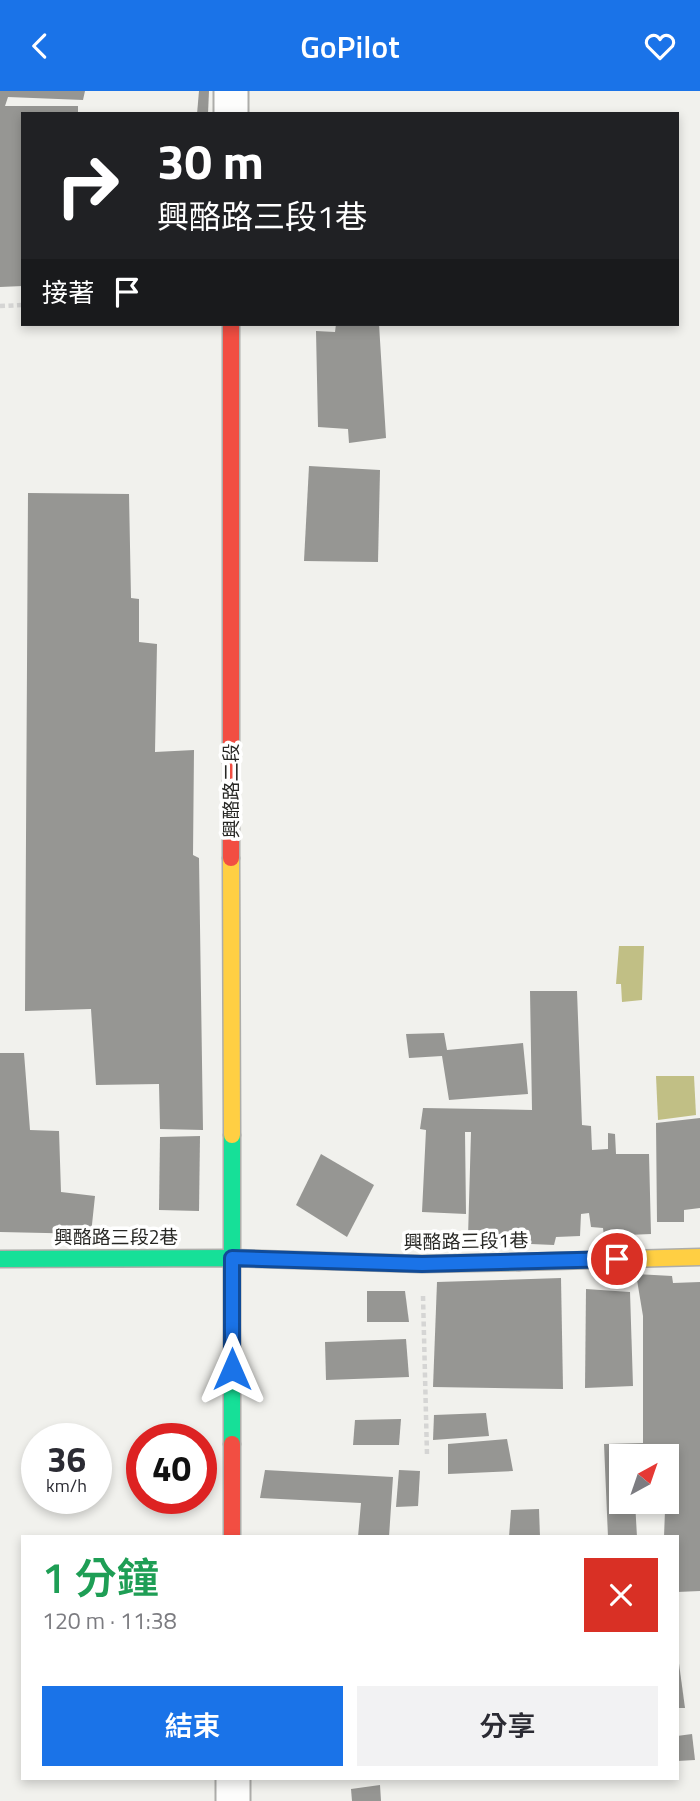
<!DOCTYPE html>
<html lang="zh-TW">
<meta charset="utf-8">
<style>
body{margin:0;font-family:"Titillium Web","Noto Sans TC",sans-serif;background:#f2f2f3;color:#2b2b33;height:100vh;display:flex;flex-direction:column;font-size:26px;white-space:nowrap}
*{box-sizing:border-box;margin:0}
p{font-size:23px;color:#7c7c81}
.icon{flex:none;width:38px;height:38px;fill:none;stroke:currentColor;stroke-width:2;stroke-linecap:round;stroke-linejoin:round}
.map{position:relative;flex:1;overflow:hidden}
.side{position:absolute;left:21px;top:1444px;width:658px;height:245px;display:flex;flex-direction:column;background:#fff;border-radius:0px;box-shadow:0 4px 10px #0003}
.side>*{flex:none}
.guide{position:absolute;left:21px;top:21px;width:658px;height:214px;border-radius:0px;box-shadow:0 4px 10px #0003;background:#202124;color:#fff;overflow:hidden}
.needle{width:46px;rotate:40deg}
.tools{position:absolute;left:609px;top:1353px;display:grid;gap:14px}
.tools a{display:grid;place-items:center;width:70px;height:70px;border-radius:0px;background:#fff;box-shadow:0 4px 10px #0003;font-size:35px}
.speed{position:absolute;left:21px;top:1332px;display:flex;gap:14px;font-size:35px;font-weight:700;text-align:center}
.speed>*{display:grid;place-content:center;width:91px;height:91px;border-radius:50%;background:#fff;box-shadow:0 4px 10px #0003;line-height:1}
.speed small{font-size:18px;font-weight:400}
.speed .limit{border:10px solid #d22;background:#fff;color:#111}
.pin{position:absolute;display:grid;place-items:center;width:60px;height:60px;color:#fff;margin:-30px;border:4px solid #fff;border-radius:50%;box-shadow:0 2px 7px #0007}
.me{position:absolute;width:77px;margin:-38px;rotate:0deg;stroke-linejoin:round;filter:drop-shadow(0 0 5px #0008)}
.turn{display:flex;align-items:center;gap:24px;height:147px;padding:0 21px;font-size:32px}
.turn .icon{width:91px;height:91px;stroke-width:2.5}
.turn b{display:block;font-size:49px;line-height:60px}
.then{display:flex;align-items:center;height:66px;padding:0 21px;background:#0003;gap:14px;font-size:26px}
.round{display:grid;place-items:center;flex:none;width:74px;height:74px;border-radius:0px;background:#f2f2f3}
.summary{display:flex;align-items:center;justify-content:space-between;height:119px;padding:0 21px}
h1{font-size:42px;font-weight:600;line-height:52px;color:#1e9e55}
.cta{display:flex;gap:14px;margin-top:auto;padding:14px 21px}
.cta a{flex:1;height:80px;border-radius:0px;background:#1a73e8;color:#fff;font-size:28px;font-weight:600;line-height:80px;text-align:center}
.cta a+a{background:#f2f2f3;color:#2b2b33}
header{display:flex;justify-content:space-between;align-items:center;height:91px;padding:0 21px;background:#1a73e8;color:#fff;font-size:32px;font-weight:600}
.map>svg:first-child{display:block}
.water{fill:#c1bf85}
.building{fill:#969693}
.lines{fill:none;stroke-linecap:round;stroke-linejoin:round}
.street-casing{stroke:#adadaa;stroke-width:37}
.fast-casing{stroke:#adadaa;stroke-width:19}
.slow-casing{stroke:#adadaa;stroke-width:19}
.jam-casing{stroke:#adadaa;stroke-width:19}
.path{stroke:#d5d5d4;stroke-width:4.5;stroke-dasharray:5 3.5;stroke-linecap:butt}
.street{stroke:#fdfdfc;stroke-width:33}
.fast{stroke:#16e098;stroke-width:16}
.slow{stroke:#ffcf43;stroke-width:16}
.jam{stroke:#f24e42;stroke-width:16}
.route-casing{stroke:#114b97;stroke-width:18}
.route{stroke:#1a73e8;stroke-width:12}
.labels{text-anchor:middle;stroke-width:7;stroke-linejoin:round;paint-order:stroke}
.street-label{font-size:19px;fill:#272724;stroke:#fff}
</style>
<header><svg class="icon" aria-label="back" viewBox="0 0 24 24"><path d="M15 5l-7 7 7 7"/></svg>GoPilot<svg class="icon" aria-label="heart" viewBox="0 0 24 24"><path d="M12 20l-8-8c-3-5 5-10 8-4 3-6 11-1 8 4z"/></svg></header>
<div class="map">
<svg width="700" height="1710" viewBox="0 0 700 1710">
<rect width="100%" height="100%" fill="#f1f1ed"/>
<!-- water -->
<g class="water">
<path d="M619,855H644L642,909L622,911L621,893H616Z"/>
<path d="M656,985H694L696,1024L658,1029Z"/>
</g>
<!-- building -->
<g class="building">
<path d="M0,0H85L83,9L8,6L5,15H78V23H23V195L0,196Z"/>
<path d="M199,0H209L208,23H197Z"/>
<path d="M336,233H379L386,347L349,352L348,338L318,336L316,240L335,241Z"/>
<path d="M309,375L380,379L378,471L304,470Z"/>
<path d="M28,402L129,403L131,507L139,508V551L157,553L155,661L194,659L193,764L199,767L203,1039L160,1038L159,993L96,994L91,918L25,920Z"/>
<path d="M530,900H577L582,1034L591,1035L592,1059L608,1058V1042L615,1043L616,1063H649L651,1143L604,1145L603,1137L591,1136L589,1122L581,1123L580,1145L556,1146L554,1154L507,1152L506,1148L468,1146L471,1041H465L466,1123L422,1121L426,1039L420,1038L423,1017L532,1019Z"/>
<path d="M444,942L447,959L523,952L528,1003L449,1009L442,965L409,967L406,943Z"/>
<path d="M0,962H24L30,1039L59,1040L61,1101L95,1105L91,1143L0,1141Z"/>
<path d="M700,1027V1117L684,1119V1131H657L656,1032Z"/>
<path d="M200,1045L199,1120L159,1119L160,1046Z"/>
<path d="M321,1063L374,1094L347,1146L296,1114Z"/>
<path d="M636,1183L672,1185L673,1192L700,1191V1500L677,1501V1446H664L667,1365H663V1357L647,1358L648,1365H621V1410H635L637,1446H608L604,1353L643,1352V1225Z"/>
<path d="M561,1187L563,1298L433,1296L437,1191Z"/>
<path d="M586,1198L630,1201L633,1295L585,1297Z"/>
<path d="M367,1200H405L409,1231H367Z"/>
<path d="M406,1248L409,1286L326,1289L325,1251Z"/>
<path d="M486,1322L489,1345L433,1349L434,1324Z"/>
<path d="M401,1328L399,1354H353L355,1329Z"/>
<path d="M507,1348L513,1380L448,1383V1353Z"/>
<path d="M265,1379L393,1386L389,1446H358L361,1412L260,1407Z"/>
<path d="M399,1379L420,1380L418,1415L396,1416Z"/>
<path d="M539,1418L540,1446H509L511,1419Z"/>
<path d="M677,1558L685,1617H677Z"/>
<path d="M692,1643L695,1669L677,1670V1645Z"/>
<path d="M380,1694L381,1710H352L351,1698Z"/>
</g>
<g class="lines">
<defs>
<g id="street">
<path d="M231,0V23"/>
<path d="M233,1687V1710"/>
</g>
<g id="fast">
<path d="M232,1044V1353"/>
<path d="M0,1168L232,1167L422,1173L519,1171"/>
</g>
<g id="slow">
<path d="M231,767L232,1044"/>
<path d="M519,1171L700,1166"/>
</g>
<g id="jam">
<path d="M231,233V767"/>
<path d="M232,1353V1446"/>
</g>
</defs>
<!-- street casing -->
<use href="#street" class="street-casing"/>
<!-- fast casing -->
<use href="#fast" class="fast-casing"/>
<!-- slow casing -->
<use href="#slow" class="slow-casing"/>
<!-- jam casing -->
<use href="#jam" class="jam-casing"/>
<!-- path -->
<g class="path">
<path d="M0,215L23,214"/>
<path d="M423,1205L427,1364"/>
</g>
<!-- street -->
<use href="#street" class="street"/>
<!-- fast -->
<use href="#fast" class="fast"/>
<!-- slow -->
<use href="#slow" class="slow"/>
<!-- jam -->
<use href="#jam" class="jam"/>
</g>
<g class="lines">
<defs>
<path id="route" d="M232,1278V1167L422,1173L617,1168"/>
</defs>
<!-- route casing -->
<use href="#route" class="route-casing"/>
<!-- route -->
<use href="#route" class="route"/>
</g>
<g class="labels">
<!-- street labels -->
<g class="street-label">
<text transform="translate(231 700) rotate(-90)" y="7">興酪路二段</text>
<text x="116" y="1153">興酪路三段2巷</text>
<text transform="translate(466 1150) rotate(-1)" y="7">興酪路三段1巷</text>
</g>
</g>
</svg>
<div class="tools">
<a><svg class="needle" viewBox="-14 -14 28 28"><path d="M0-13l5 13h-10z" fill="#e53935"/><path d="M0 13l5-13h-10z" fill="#7c7c81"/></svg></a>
</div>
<div class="speed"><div>36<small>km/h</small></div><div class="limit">40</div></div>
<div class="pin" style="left:617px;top:1168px;background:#d93025"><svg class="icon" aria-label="arrive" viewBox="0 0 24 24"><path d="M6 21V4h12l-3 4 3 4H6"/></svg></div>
<svg class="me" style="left:232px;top:1278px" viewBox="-20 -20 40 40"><path d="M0-17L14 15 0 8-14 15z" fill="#1a73e8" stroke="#fff" stroke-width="4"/></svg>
<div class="guide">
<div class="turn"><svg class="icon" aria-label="right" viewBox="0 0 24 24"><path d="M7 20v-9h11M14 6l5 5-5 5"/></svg><div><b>30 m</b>興酪路三段1巷</div></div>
<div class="then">接著<svg class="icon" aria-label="arrive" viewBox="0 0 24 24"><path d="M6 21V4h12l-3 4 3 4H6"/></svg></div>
</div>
<section class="side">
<div class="summary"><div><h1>1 分鐘</h1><p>120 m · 11:38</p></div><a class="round" style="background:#d93025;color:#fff"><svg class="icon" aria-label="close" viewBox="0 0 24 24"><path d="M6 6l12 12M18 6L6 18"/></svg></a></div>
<div class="cta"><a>結束</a><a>分享</a></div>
</section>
</div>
